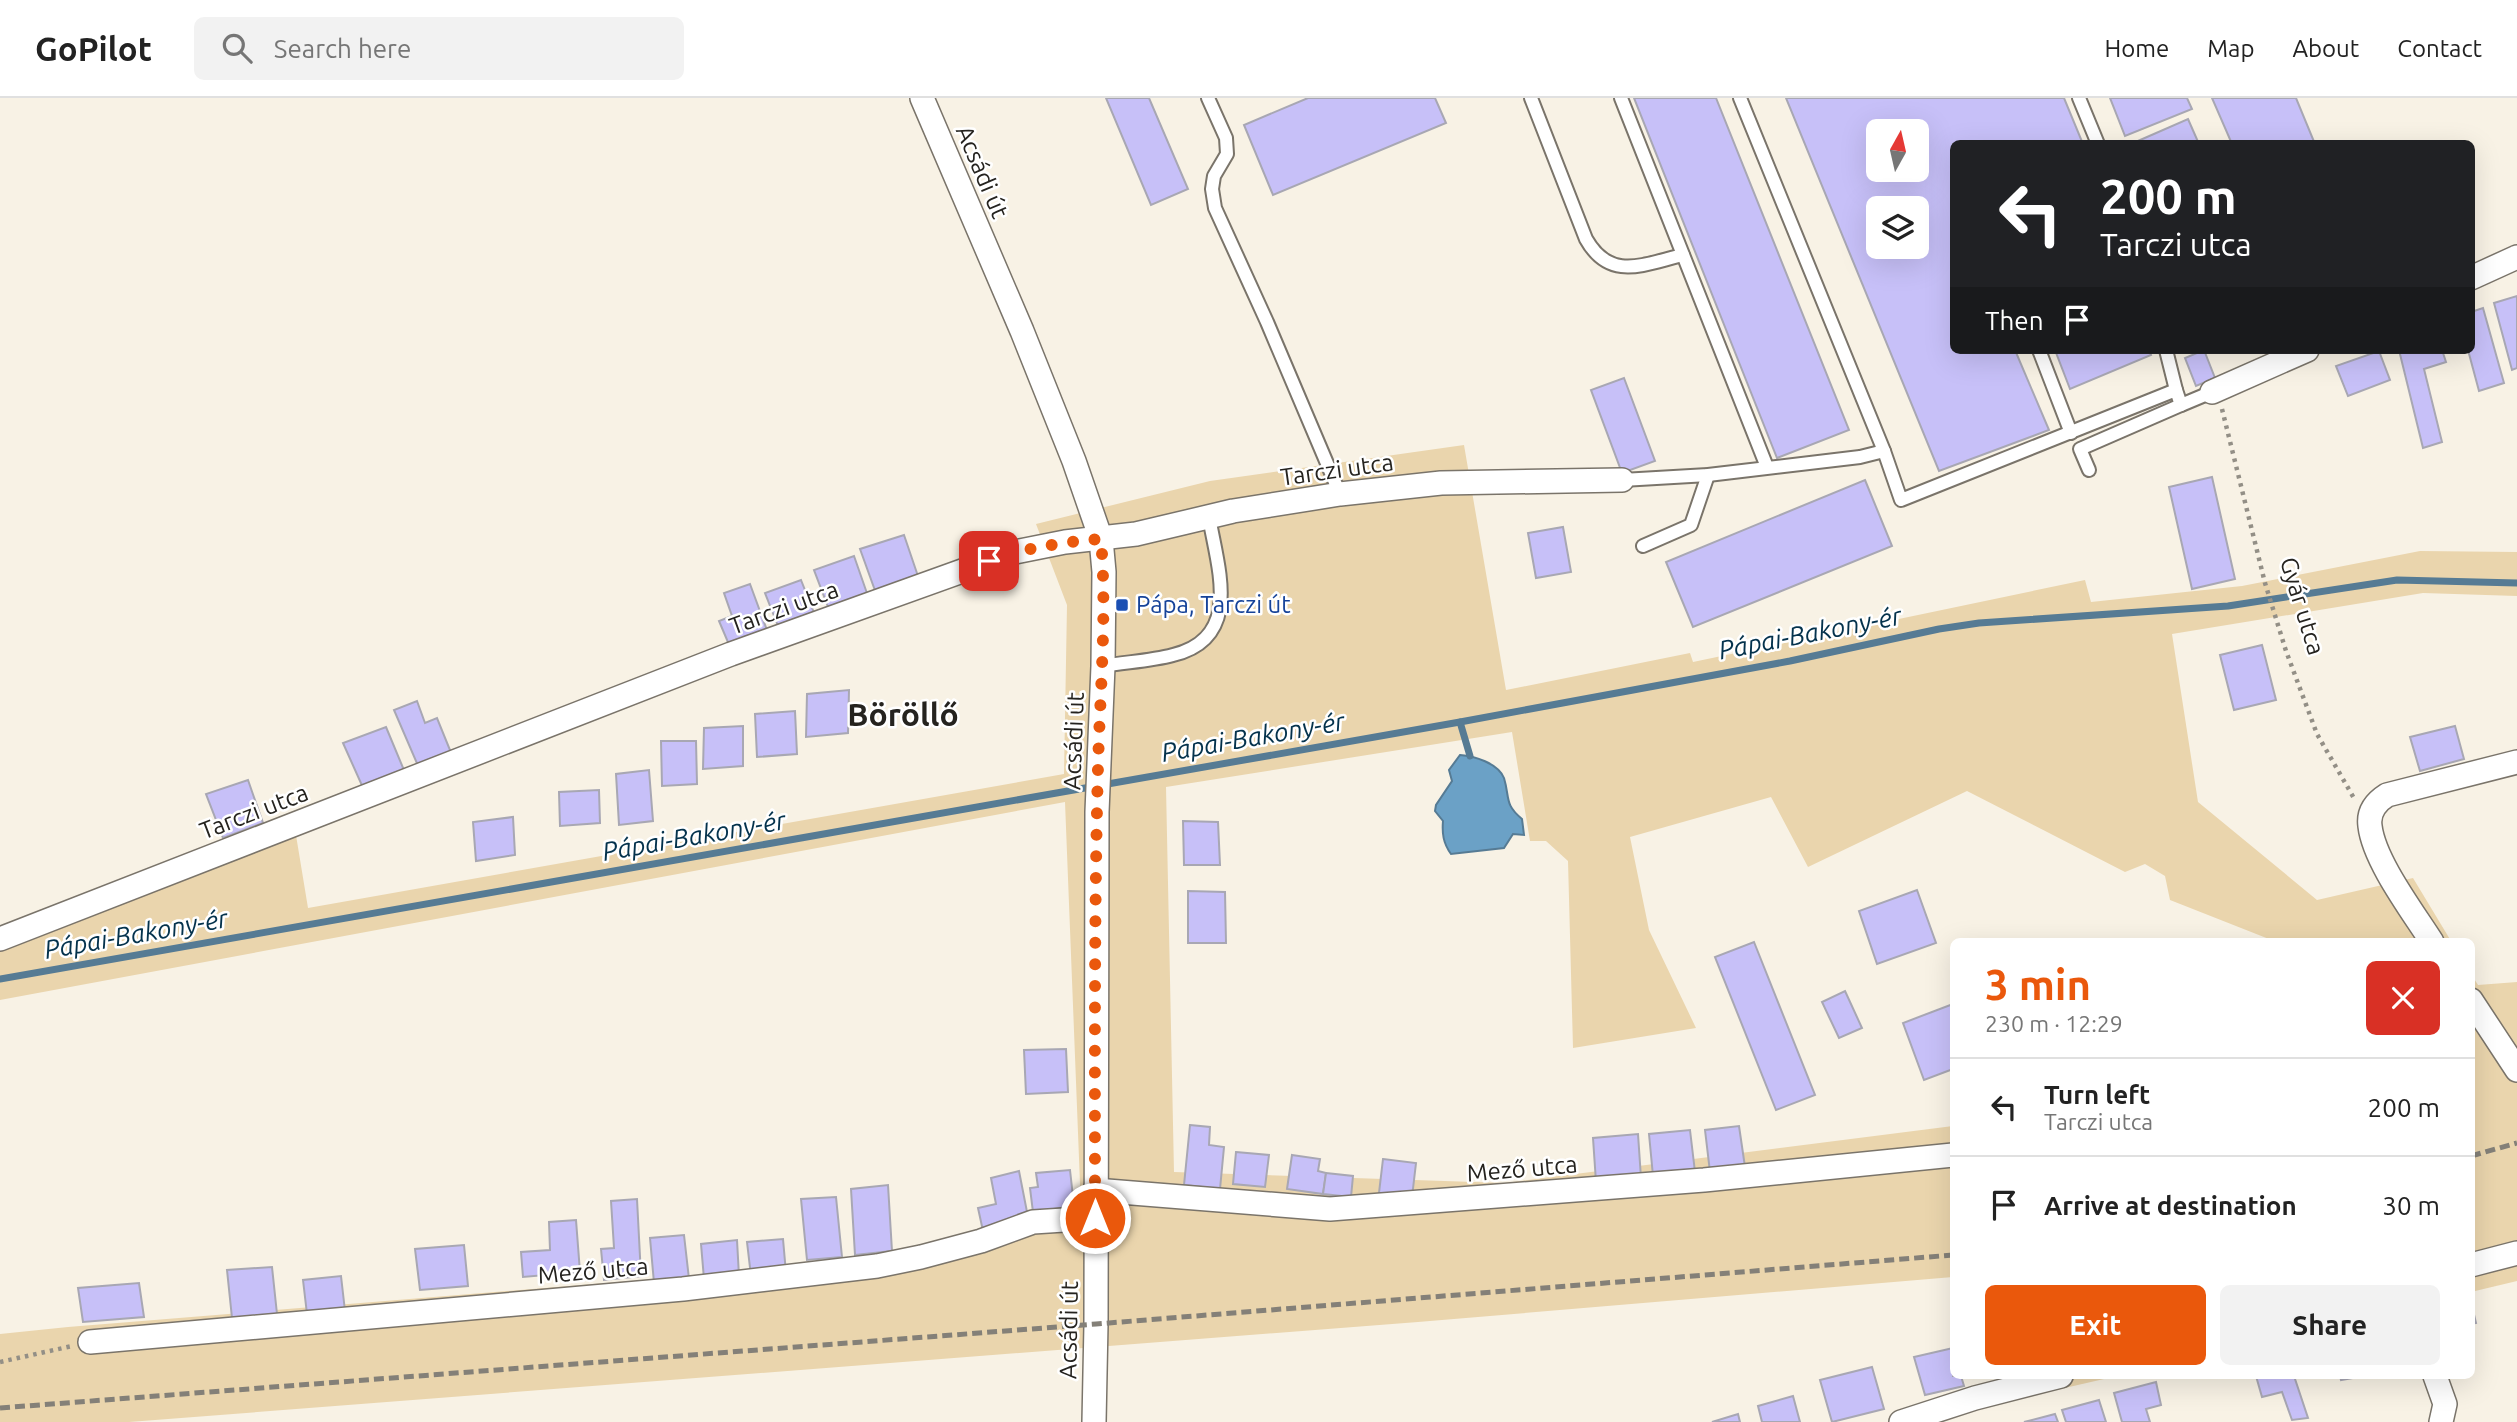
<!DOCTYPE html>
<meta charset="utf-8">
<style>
body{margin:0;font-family:Ubuntu,sans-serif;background:#f2f2f2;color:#222;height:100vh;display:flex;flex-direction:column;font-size:26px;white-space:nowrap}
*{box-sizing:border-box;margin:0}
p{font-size:23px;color:#767676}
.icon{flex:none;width:38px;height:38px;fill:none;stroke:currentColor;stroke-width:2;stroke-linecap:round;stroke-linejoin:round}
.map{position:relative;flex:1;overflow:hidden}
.sheet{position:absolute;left:1950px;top:840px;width:525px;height:441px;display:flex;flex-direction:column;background:#fff;border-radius:10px;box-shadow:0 7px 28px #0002}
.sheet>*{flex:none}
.top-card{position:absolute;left:1950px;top:42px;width:525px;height:214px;border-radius:10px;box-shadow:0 7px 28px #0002;background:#202124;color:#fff;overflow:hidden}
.needle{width:46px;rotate:8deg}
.fabs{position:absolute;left:1866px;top:21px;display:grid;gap:14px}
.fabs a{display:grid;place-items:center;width:63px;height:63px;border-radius:10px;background:#fff;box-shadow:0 7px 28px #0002;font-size:35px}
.pin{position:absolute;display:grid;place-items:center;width:60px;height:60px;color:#fff;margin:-30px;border-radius:14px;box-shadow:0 4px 10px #0006}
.me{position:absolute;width:77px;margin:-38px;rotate:0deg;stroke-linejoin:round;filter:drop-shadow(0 0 5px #0008)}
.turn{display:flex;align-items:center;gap:24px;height:147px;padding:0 35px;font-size:32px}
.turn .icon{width:91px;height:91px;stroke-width:2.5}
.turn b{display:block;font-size:49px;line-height:60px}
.then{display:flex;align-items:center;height:66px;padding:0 35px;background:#0003;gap:14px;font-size:26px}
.round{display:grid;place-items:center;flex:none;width:74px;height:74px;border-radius:10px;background:#f2f2f2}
.overview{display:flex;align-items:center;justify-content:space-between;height:119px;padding:0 35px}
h1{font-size:42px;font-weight:700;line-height:52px;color:#ea580c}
.button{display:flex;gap:14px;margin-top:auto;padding:14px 35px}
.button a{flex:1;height:80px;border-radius:10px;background:#ea580c;color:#fff;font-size:28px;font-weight:700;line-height:80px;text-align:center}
.button a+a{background:#f2f2f2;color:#222}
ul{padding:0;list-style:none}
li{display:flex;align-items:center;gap:21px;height:98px;padding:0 35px;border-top:2px solid #e0e0e0}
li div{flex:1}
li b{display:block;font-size:26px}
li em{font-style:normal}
header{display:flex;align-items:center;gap:42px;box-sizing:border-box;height:98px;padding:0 35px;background:#fff;border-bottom:2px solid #e0e0e0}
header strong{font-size:33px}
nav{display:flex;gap:38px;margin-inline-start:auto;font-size:24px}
.search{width:490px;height:63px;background:#f2f2f2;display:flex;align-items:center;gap:18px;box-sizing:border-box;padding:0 24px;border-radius:10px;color:#767676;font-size:26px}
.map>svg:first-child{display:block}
.green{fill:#ead5ad}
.water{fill:#6ba1c6;stroke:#567b94;stroke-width:2}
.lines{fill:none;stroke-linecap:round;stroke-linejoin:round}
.stream{stroke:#567b94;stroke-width:7}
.building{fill:#c7c0f8;stroke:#a8a7b3;stroke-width:2;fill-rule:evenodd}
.lane-casing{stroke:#7a746a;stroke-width:16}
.street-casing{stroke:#7a746a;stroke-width:26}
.path{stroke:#938f86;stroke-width:4.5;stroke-dasharray:3.5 5;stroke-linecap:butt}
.lane{stroke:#fff;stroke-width:12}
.street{stroke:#fff;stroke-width:23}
.rail{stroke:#848078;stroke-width:5;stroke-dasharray:10 5;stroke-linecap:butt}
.route{stroke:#ea580c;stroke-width:12;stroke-dasharray:0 21.6}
.transit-dot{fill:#1a4fb4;stroke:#fff;stroke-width:2.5}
.labels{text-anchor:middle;stroke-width:5;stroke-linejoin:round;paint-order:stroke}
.street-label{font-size:24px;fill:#25231f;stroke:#fff}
.transit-label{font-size:24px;fill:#164399;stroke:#fff;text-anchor:start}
.water-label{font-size:26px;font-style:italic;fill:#04324c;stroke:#fff}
.district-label{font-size:32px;font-weight:bold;fill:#25231f;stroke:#fff}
</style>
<header>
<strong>GoPilot</strong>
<div class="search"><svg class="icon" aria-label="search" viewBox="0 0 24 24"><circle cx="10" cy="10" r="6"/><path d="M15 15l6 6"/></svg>Search here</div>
<nav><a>Home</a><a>Map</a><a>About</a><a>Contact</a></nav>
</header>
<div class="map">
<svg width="2517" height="1324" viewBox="0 0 2517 1324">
<rect width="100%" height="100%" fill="#f8f2e5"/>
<!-- green -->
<g class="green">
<path d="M1464,347L1506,592L1690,555L1693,564L2085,482L2091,504L2242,488L2420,453L2517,454V498L2423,495L2172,536L2198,704L2317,802L2413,780L2451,843H2274L2170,802L2165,778L2145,766L2125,774L1967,693L1808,769L1771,699L1630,739L1649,832L1696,930L1573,950L1568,763L1546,743H1530L1512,634L1166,689L1174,1074L1505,1085L1953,1028V1179L1418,1224L129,1324H0V1236L68,1229L863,1164L1081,1111L1065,704L0,902V831L293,719L308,810L1064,676L1067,507L1036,426L1210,383Z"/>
<path d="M2471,876L2478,887L2517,884V1183L2471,1194Z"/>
<path d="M2038,1278H2117L2043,1295Z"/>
</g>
<!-- water -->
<path class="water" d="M1460,657C1474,658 1498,665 1504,680C1510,700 1504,706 1522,721L1524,737L1513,736L1504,750L1451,756C1443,745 1442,735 1443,723L1435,713L1436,707L1452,683L1449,672Z"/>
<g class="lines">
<!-- stream -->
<g class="stream">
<path d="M1460,624L1470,658"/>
<path d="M0,881L1460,624L1790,563L1939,531L1979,525L2228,508L2397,482L2517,485"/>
</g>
</g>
<!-- building -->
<g class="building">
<path d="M1106,0H1149L1188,91L1151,107Z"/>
<path d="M1308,0H1435L1446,25L1273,97L1244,27Z"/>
<path d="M1634,0H1716L1849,332L1777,360Z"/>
<path d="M1786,0H2064L2083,46H1953V252H2015L2049,332L1939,373ZM1878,33H1916V72H1878ZM1878,110H1916V149H1878Z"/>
<path d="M2110,0H2187L2192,11L2125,38Z"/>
<path d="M2212,0H2296L2315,46H2232Z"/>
<path d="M2188,21L2199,46H2131Z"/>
<path d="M2517,198V270L2512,272L2494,205Z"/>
<path d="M2483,210L2504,285L2479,293L2468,252H2471V214Z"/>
<path d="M2055,252H2149L2151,257L2070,291Z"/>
<path d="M2204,252L2215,280L2196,288L2185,260Z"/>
<path d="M2399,252H2442L2446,264L2424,271L2442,344L2423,350Z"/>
<path d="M2379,253L2390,282L2348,298L2336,268Z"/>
<path d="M1624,280L1655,363L1622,375L1591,292Z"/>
<path d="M2212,379L2235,481L2192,491L2169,389Z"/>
<path d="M1865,382L1892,448L1693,529L1666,464Z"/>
<path d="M1563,429L1571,474L1536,480L1528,435Z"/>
<path d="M904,437L920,484L877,498L860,451Z"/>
<path d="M854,458L869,501L830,514L814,472Z"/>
<path d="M801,482L816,520L780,533L765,495Z"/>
<path d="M750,486L768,535L730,549L719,523L732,518L724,495Z"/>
<path d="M2262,547L2276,602L2234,612L2220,557Z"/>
<path d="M849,592L848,635L806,639L807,596Z"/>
<path d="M417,603L425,625L437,620L452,657L419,670L394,612Z"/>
<path d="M795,613L797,656L757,659L755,616Z"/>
<path d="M743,628V668L703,671L704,630Z"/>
<path d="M2455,628L2464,661L2420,673L2410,639Z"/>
<path d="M386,629L406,677L364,692L343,645Z"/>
<path d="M661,643H696L697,686L662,688Z"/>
<path d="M649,672L653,723L619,727L616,676Z"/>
<path d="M248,682L263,725L223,740L206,696Z"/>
<path d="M599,692L600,725L560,728L559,694Z"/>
<path d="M513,719L515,757L476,763L473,724Z"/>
<path d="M1183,723L1218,724L1220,767H1184Z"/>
<path d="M1917,792L1936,845L1877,866L1859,813Z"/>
<path d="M1188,793L1225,794L1226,845H1188Z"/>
<path d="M1754,844L1815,997L1776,1012L1715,859Z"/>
<path d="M1845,893L1862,930L1839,940L1822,904Z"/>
<path d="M1953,906V971L1924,982L1903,925Z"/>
<path d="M1066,951L1068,994L1026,996L1024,952Z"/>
<path d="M1190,1027L1210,1029L1209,1047L1224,1049L1220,1091L1184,1087Z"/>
<path d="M1739,1028L1745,1069L1710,1074L1705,1032Z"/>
<path d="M1690,1032L1695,1074L1653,1078L1649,1036Z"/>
<path d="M1638,1036L1641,1080L1596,1084L1593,1040Z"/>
<path d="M1236,1054L1269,1057L1265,1089L1233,1086Z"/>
<path d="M1292,1057L1320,1061L1318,1073L1326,1075L1323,1096L1287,1091Z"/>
<path d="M1383,1061L1416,1065L1412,1099L1379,1095Z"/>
<path d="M1070,1072L1074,1108L1033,1114L1030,1090L1038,1089L1036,1075Z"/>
<path d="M1019,1073L1028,1119L983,1133L978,1110L996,1106L991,1080Z"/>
<path d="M1326,1075L1353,1078L1351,1099L1323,1096Z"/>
<path d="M888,1087L892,1153L855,1157L851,1091Z"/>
<path d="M836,1099L842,1159L807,1162L801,1101Z"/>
<path d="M637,1101L641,1178L604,1182L601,1151L614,1150L611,1103Z"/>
<path d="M576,1122L580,1174L523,1179L521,1154L550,1152L549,1124Z"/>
<path d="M684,1137L689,1181L654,1185L650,1140Z"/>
<path d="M783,1141L786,1175L751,1178L747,1144Z"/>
<path d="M737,1142L739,1178L704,1181L701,1146Z"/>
<path d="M464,1147L468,1188L420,1192L415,1151Z"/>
<path d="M272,1169L277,1216L232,1220L227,1172Z"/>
<path d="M341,1178L345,1213L307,1216L303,1182Z"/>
<path d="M139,1185L144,1219L83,1224L78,1190Z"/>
<path d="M2471,1204L2476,1225L2471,1226Z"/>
<path d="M1953,1250V1278H1961L1964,1288L1925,1297L1914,1259Z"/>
<path d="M1872,1269L1884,1311L1832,1324L1820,1282Z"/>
<path d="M2256,1278H2294L2308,1320L2292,1322L2282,1294L2262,1299Z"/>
<path d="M2340,1278H2364L2341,1282Z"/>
<path d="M2156,1284L2161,1307L2146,1311L2150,1324H2122L2114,1295Z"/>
<path d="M1793,1298L1800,1324H1762L1758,1308Z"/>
<path d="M2099,1302L2106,1324H2066L2062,1312Z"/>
<path d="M1738,1316L1740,1324H1712Z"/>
<path d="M2055,1316L2058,1324H2024Z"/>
</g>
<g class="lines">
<defs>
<g id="lane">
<path d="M1208,0L1226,40L1227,56L1214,78L1212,91L1215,110L1267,224L1340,396"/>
<path d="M1531,0L1586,141C1610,184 1644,166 1683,157"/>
<path d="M1621,0L1767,369"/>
<path d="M1740,0L1884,353L1901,402L2176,292L2181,307L2212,294"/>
<path d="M2079,0L2098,46"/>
<path d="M2039,252L2071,335"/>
<path d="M2166,252L2176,292"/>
<path d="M2089,372L2080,351L2181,307"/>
<path d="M1622,382L1708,377L1860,359L1884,353"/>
<path d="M1643,448L1691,427L1708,377"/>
<path d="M1103,568C1126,564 1151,563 1173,557C1243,540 1218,471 1209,419"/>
</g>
<g id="street">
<path d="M922,0L1022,233L1074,363L1101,441L1104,474L1103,568L1097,714L1096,1226L1094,1324"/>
<path d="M2471,180L2517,159"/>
<path d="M2212,294L2307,252"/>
<path d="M0,841L731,556L1015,454L1065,444L1136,436L1233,413L1340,396L1441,385L1622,382"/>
<path d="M2432,844C2413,814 2374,763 2370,728C2368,714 2376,704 2387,697L2517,664"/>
<path d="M2471,902L2517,972"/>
<path d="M1095,1092L1330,1111L1704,1082L1953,1057"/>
<path d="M2471,1167L2517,1155"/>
<path d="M90,1244L683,1191L877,1168L921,1159L981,1143L1033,1124L1095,1120"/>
<path d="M2435,1278L2445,1306L2441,1324"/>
<path d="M1901,1324L1975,1300L2061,1278"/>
</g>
</defs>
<!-- lane casing -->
<use href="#lane" class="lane-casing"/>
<!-- street casing -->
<use href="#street" class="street-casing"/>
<!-- path -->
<g class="path">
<path d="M2222,311L2265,485L2286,553L2317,636L2355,702"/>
<path d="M0,1264L72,1248"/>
</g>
<!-- lane -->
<use href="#lane" class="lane"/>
<!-- street -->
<use href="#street" class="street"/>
<!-- rail -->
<g class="rail">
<path d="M2471,1058L2517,1045"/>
<path d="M0,1310L1096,1226L1953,1157"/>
</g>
</g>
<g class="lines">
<!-- route -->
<path class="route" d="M989,463C1026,450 1062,444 1101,441C1107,517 1100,593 1098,669C1094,819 1095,970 1095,1120"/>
</g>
<!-- markers -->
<rect class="transit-dot" x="1115" y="500" width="14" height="14" rx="3.5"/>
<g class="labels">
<!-- street labels -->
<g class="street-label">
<text transform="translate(982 74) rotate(67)" y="8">Acsádi út</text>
<text transform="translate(1337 372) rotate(-8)" y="8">Tarczi utca</text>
<text transform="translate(2302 508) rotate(73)" y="8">Gyár utca</text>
<text transform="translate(784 510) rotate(-20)" y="8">Tarczi utca</text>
<text transform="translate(1074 643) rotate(-88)" y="8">Acsádi út</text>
<text transform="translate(254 714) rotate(-21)" y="8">Tarczi utca</text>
<text transform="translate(1522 1071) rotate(-5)" y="8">Mező utca</text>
<text transform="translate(593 1173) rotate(-5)" y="8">Mező utca</text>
<text transform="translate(1069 1232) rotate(-89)" y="8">Acsádi út</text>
</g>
<!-- transit labels -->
<g class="transit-label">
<text x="1136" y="515">Pápa, Tarczi út</text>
</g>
<!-- water labels -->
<g class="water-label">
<text transform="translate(1810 535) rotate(-11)" y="9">Pápai-Bakony-ér</text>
<text transform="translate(1253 639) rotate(-10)" y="9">Pápai-Bakony-ér</text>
<text transform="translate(694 738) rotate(-10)" y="9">Pápai-Bakony-ér</text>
<text transform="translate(136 836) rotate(-10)" y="9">Pápai-Bakony-ér</text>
</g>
<!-- district labels -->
<g class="district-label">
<text x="903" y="628">Böröllő</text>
</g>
</g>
</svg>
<div class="fabs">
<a><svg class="needle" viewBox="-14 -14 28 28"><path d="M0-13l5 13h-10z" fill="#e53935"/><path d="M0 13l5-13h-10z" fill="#767676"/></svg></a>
<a><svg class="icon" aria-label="layers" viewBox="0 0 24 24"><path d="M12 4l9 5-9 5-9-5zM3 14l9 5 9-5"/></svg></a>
</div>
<div class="pin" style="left:989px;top:463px;background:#d93025"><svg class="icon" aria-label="arrive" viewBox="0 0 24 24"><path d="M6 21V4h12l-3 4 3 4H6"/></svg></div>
<svg class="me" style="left:1095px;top:1120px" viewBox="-20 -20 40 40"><circle r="17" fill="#ea580c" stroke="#fff" stroke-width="3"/><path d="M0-11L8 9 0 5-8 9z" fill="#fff"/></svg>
<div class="top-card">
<div class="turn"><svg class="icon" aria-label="left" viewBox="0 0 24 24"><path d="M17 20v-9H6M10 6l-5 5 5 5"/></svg><div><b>200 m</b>Tarczi utca</div></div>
<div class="then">Then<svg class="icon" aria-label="arrive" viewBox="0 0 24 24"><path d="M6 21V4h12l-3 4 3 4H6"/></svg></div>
</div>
<section class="sheet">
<div class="overview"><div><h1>3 min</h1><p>230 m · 12:29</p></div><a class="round" style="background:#d93025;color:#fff"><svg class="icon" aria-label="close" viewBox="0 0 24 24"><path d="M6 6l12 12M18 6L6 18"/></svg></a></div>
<ul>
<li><svg class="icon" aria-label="left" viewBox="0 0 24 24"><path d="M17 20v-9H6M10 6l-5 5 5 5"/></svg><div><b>Turn left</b><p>Tarczi utca</p></div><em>200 m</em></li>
<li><svg class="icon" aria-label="arrive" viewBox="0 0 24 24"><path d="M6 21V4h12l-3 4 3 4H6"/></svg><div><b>Arrive at destination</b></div><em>30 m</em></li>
</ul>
<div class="button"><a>Exit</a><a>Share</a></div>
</section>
</div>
